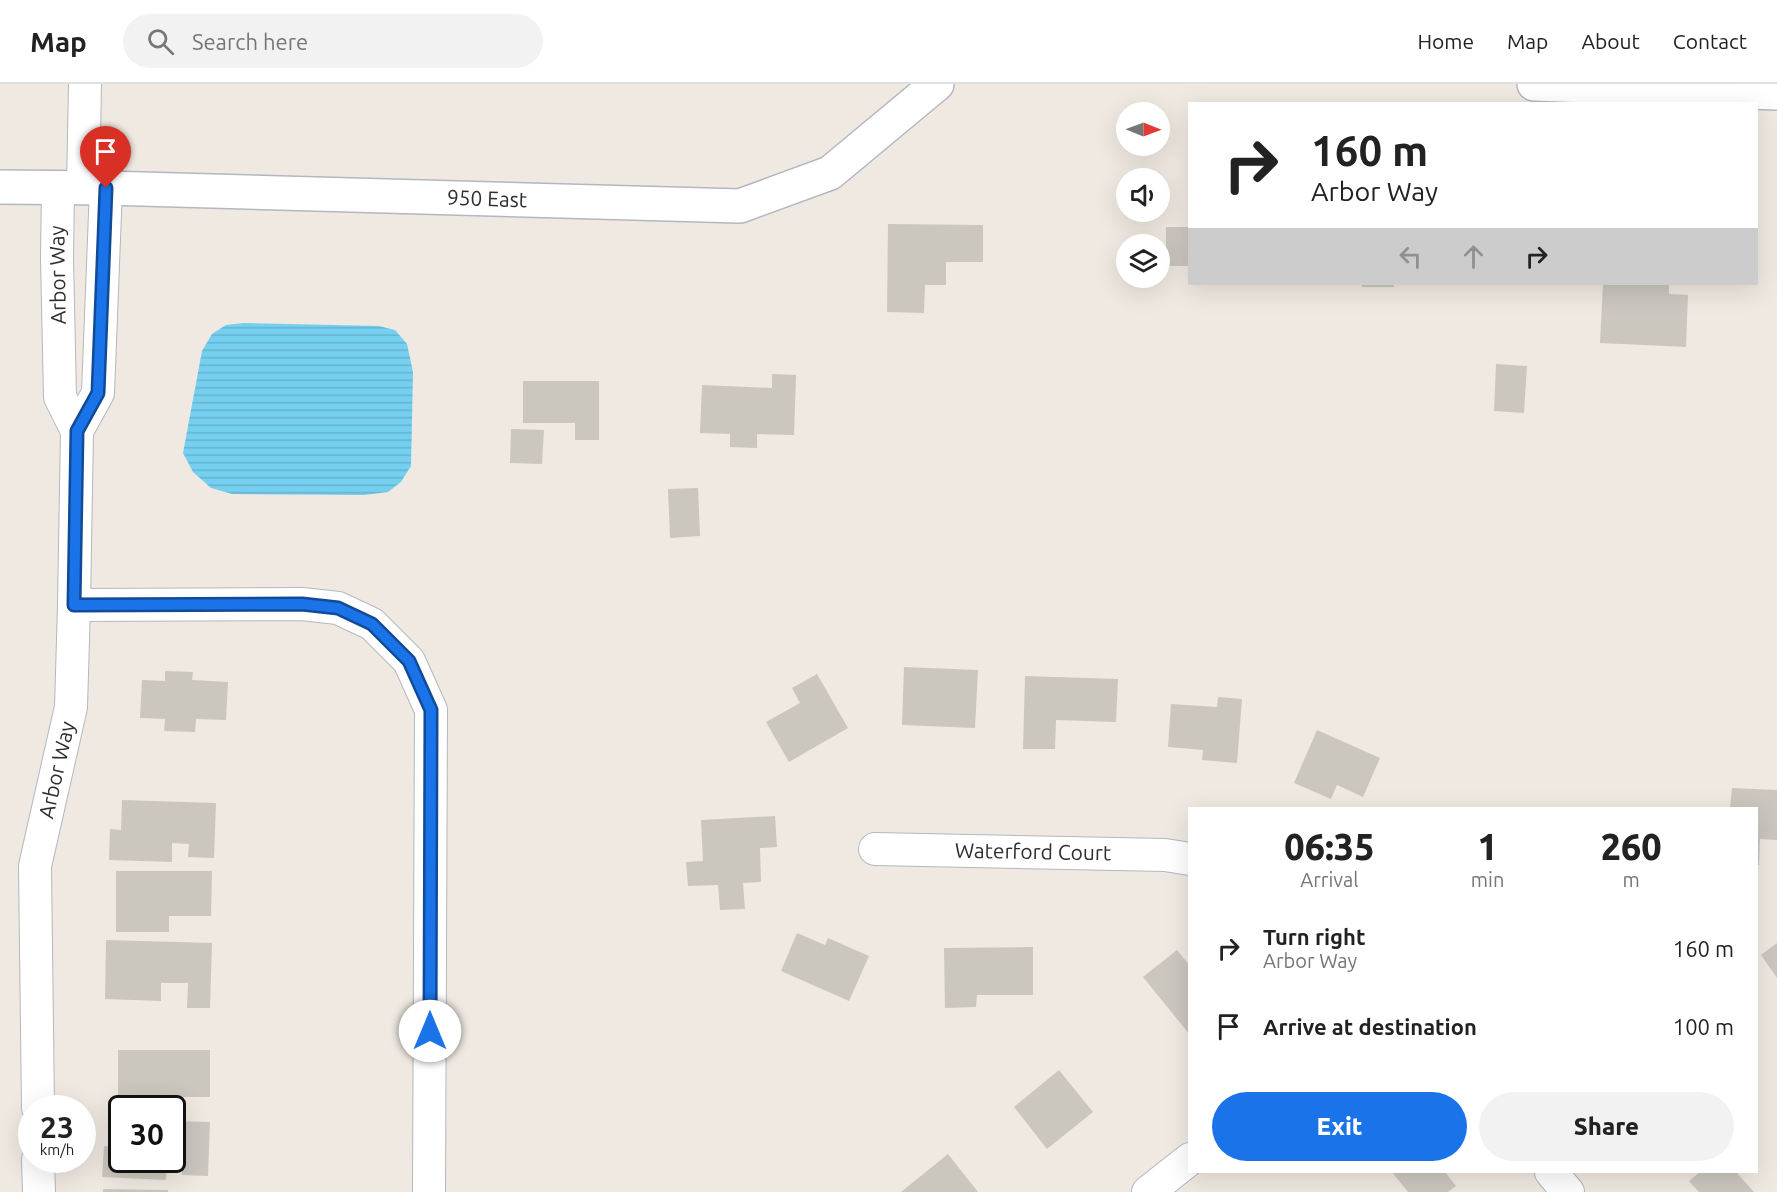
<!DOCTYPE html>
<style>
body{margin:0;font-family:Ubuntu,sans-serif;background:#f2f2f2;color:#222;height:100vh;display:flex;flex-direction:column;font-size:22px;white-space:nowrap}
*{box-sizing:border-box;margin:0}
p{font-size:20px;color:#767676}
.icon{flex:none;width:33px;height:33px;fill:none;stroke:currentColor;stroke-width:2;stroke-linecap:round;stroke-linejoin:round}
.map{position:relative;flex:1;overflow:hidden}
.drawer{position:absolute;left:1188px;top:723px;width:570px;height:366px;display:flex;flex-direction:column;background:#fff;border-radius:0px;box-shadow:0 6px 24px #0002}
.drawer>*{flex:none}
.banner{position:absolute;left:1188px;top:18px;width:570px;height:183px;border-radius:0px;box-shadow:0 6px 24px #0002;background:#fff;color:#222;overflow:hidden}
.needle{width:39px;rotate:91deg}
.fabs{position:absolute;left:1116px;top:18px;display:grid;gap:12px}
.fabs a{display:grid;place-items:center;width:54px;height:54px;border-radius:50%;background:#fff;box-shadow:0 6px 24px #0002;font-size:30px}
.speed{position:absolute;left:18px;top:1011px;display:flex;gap:12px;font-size:30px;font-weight:700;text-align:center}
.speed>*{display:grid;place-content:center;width:78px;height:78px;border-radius:50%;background:#fff;box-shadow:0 6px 24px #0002;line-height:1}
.speed small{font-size:15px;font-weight:400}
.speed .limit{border:3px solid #111;border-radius:9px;background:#fff;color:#111}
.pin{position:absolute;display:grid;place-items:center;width:51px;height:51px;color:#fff;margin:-62px -26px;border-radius:50% 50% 50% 0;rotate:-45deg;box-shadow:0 0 6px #0007}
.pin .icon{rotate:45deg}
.me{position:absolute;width:66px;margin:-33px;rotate:0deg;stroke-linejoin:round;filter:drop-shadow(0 0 4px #0008)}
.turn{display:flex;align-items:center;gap:21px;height:126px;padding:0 24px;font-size:27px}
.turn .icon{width:78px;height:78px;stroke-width:2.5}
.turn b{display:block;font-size:42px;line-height:51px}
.lanes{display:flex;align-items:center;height:57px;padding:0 24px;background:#0003;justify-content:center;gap:30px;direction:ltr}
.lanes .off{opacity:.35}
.eta{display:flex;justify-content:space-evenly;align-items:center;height:102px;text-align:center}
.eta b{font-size:36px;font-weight:800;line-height:42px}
.primary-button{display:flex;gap:12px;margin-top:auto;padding:12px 24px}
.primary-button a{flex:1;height:69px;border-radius:36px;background:#1a73e8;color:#fff;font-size:24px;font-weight:800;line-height:69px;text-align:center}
.primary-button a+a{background:#f2f2f2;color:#222}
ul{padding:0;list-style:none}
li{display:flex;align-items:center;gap:18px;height:78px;padding:0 24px}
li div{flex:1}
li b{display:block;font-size:22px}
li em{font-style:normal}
header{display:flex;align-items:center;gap:36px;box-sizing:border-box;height:84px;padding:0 30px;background:#fff;border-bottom:2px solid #e0e0e0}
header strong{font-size:28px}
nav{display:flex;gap:33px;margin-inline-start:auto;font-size:21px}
.search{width:420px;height:54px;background:#f2f2f2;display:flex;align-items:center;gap:15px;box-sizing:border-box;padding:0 21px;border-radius:33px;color:#767676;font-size:22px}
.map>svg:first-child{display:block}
.water{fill:url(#water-rules)}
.building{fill:#cbc7bf}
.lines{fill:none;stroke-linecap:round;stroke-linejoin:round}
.minor-casing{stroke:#b4b7c1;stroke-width:34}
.tertiary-casing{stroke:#b4b7c1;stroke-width:36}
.minor{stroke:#fff;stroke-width:32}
.tertiary{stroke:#fff;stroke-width:33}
.route-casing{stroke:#114b97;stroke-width:15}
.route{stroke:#1a73e8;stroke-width:10}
.labels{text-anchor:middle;stroke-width:4.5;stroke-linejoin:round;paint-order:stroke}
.street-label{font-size:21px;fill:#2e2e2e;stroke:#fff}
</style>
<header>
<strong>Map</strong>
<div class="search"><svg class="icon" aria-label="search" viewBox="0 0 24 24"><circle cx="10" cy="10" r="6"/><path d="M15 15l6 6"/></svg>Search here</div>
<nav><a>Home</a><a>Map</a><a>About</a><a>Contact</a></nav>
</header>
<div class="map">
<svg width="1777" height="1108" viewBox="0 0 1777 1108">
<defs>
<pattern id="water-rules" width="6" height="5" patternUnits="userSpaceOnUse" patternTransform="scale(1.5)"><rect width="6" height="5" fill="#75cff0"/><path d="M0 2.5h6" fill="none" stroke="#66b2ce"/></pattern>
</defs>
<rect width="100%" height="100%" fill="#efe9e1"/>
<!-- water -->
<path class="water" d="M243,239L379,242L395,246L407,260L413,288L411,382L401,398L388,408L364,411L232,410L211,404L193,388L183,369L202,267L212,250L226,241Z"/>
<!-- building -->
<g class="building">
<path d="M888,140L983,141V178H946V201H925L924,229L887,228Z"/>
<rect x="1166" y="143" width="24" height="39"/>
<rect x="1362" y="200" width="32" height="3"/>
<path d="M1603,200H1669V210L1688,211L1686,263L1600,259Z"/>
<path d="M1496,280L1527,282L1524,329L1494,327Z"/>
<path d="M772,290L796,291L794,351L757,350V364L730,363V350L700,349L702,301L772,304Z"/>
<path d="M523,297H599V356H575V339H523Z"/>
<path d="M511,345L544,346L542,380L510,379Z"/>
<path d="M698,404L700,452L670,454L668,405Z"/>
<path d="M904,583L978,586L975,644L902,641Z"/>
<path d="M165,587L193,588L192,596L228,598L226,636L196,635L195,648L164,647L165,635L140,634L142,596L165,597Z"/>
<path d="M817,590L848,644L789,678L766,638L800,619L792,604Z"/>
<path d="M1025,592L1118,595L1116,638L1056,636L1055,665H1023Z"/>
<path d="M1218,613L1242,615L1237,679L1202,676L1203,666L1168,663L1171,620L1217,623Z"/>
<path d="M1317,646L1380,674L1363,713L1337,701L1331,715L1294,699Z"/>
<path d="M1732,704L1777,706V756L1760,755L1759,781H1756V724H1730Z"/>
<path d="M122,716L216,719L214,774L188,773L189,760L172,759V778L109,776L110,745L121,746Z"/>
<path d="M775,732L777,763L760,764L761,798L743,799L745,825L720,826L718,801L688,802L686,778L703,777L701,736Z"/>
<path d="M116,787H212L211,832H169V848H116Z"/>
<path d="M797,849L825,861L828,854L869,872L849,917L781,887Z"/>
<path d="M106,856L212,859L210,924H187L188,899H161V917L105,915Z"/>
<path d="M1777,859V894L1761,871Z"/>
<path d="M1033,863V911H977L976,923L945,924L944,864Z"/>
<path d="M1177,866L1190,882V951L1143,893Z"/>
<path d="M118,966H210V1013H159L158,1024L118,1025Z"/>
<path d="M1059,986L1093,1028L1047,1065L1014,1023Z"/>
<path d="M116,1034H122V1076H172V1037L210,1038L208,1092L182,1091V1078H167L166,1096L102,1093L104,1062L115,1063Z"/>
<path d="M948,1070L978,1108H901Z"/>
<path d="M1392,1088H1445L1456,1102L1448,1108H1408Z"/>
<path d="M1700,1088H1736L1754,1108H1699L1689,1097Z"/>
<path d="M103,1105L168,1106V1108H103Z"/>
</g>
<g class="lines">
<defs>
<g id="minor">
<path d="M83,103L85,0"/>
<path d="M77,347L98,309L106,104"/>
<path d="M74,521L302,520L338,524L372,540L409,577L431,626L429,1108"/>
<path d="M875,765L1165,771L1190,775"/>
<path d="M38,1024L35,782L71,623L74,521L77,347L60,313L57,174L58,103"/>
<path d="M38,1076L39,1108"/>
<path d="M1551,1088L1568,1108"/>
<path d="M1148,1108L1190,1075"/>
</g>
<g id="tertiary">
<path d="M1534,0L1777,9"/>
<path d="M0,103L106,104L740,122L830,89L937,0"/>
</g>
</defs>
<!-- minor casing -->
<use href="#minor" class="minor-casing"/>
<!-- tertiary casing -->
<use href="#tertiary" class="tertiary-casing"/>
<!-- minor -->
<use href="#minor" class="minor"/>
<!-- tertiary -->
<use href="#tertiary" class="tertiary"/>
</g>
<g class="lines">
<defs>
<path id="route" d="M106,104L98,309L77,347L74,521L302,520L338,524L372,540L409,577L431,626L430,947"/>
</defs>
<!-- route casing -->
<use href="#route" class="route-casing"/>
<!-- route -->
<use href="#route" class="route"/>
</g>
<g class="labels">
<!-- street labels -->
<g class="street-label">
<text transform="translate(487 115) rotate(2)" y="7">950 East</text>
<text transform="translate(58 191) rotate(-91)" y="7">Arbor Way</text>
<text transform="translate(57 686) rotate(-77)" y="7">Arbor Way</text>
<text transform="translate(1033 768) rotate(1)" y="7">Waterford Court</text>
</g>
</g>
</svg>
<div class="fabs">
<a><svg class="needle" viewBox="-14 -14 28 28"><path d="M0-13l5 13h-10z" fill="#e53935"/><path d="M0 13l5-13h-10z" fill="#767676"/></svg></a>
<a><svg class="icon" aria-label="sound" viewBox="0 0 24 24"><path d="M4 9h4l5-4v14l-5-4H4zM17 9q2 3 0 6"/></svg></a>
<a><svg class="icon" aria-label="layers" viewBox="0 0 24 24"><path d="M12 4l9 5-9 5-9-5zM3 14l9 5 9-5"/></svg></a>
</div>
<div class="speed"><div>23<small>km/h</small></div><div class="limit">30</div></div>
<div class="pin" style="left:106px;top:104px;background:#d93025"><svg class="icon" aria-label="arrive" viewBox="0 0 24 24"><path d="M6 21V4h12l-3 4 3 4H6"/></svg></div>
<svg class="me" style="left:430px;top:947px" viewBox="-20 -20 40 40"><circle r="19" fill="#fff"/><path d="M0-13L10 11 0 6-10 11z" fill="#1a73e8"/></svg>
<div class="banner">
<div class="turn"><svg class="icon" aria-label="right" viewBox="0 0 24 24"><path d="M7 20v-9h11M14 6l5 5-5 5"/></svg><div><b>160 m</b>Arbor Way</div></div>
<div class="lanes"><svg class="icon off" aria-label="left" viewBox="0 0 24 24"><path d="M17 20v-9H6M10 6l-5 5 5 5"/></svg><svg class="icon off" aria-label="ahead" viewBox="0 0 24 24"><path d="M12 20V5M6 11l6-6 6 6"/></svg><svg class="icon" aria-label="right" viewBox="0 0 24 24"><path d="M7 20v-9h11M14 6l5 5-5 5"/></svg></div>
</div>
<section class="drawer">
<div class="eta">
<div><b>06:35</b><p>Arrival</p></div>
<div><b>1</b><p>min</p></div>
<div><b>260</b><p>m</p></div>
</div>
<ul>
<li><svg class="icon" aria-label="right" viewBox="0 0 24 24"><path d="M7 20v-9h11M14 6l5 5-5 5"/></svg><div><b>Turn right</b><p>Arbor Way</p></div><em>160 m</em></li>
<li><svg class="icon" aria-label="arrive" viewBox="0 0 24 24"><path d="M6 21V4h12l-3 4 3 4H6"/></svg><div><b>Arrive at destination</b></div><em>100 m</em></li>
</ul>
<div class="primary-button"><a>Exit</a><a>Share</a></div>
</section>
</div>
